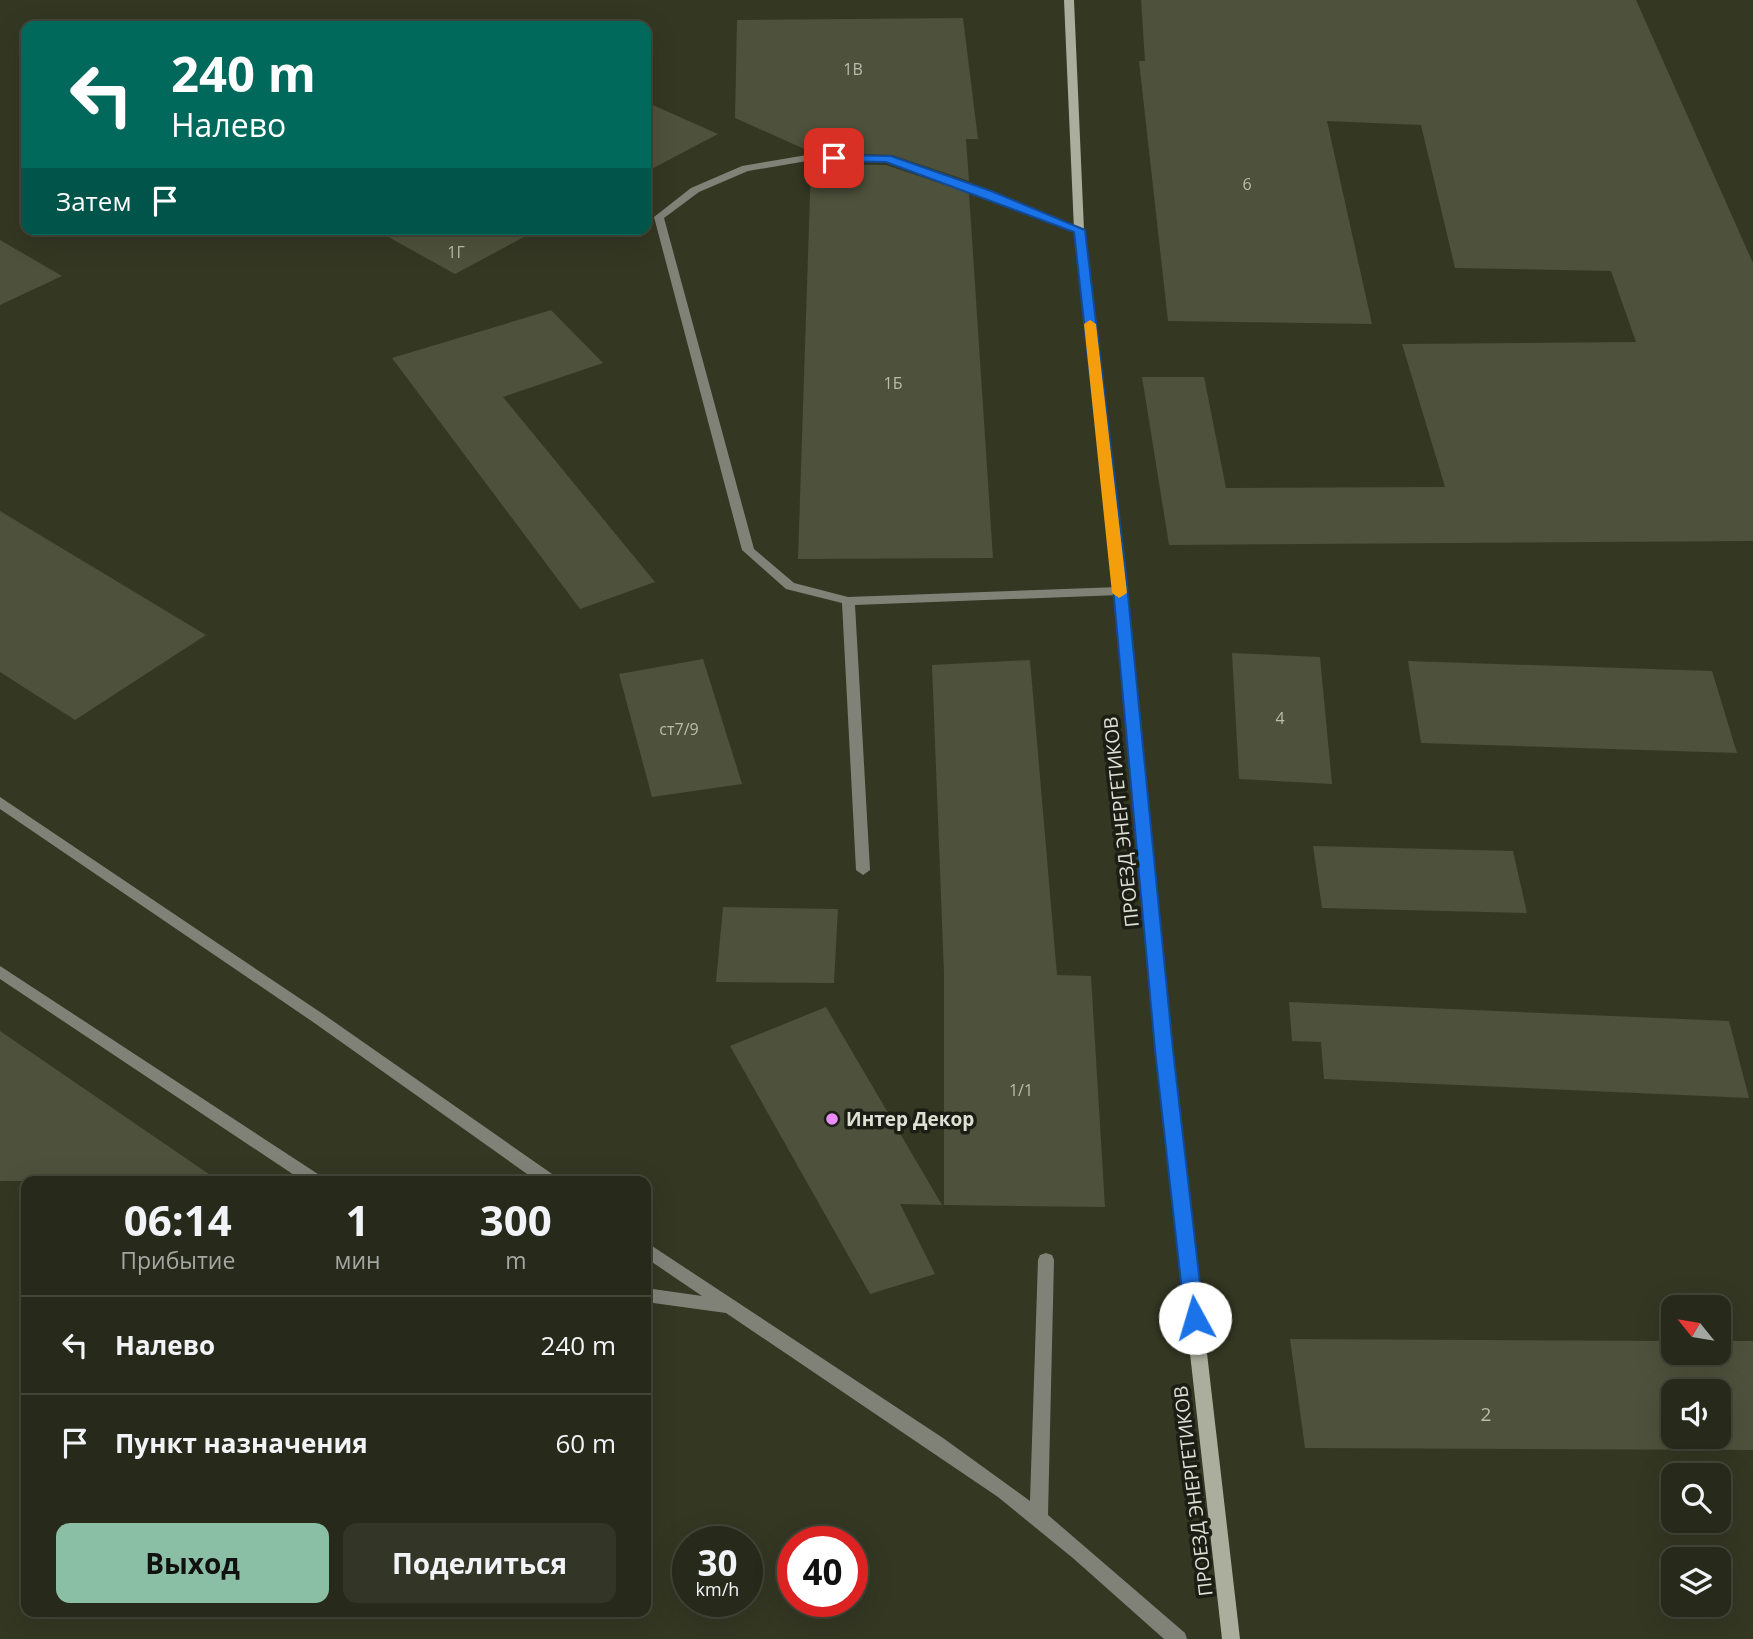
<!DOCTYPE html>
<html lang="ru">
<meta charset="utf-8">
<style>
body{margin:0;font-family:"Open Sans",sans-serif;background:#333527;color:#f1f3f6;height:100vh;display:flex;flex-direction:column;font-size:26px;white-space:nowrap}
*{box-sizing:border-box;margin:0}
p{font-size:23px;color:#a4a6a2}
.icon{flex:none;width:38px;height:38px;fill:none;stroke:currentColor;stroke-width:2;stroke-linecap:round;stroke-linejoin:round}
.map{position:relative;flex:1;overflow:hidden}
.side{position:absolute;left:21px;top:1176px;width:630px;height:441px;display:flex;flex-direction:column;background:#27291a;border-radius:14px;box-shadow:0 7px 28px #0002,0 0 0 2px #434539}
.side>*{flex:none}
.top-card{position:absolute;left:21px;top:21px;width:630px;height:214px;border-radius:14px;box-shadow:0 7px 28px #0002,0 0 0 2px #434539;background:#00695c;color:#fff;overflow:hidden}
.needle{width:46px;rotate:300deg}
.buttons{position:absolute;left:1661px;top:1295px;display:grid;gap:14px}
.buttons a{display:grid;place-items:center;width:70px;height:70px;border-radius:14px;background:#27291a;box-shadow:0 7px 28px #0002,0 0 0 2px #434539;font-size:35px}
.speed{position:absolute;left:672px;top:1526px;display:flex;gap:14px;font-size:35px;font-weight:700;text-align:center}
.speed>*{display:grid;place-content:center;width:91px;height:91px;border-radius:50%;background:#27291a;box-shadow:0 7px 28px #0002,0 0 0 2px #434539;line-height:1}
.speed small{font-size:18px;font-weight:400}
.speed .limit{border:10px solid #d22;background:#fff;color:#111}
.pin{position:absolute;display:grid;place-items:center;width:60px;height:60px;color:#fff;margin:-30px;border-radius:14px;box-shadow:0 4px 10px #0006}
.me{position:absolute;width:77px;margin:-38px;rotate:354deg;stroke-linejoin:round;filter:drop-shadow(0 0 5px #0008)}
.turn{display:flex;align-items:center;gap:24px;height:147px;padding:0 35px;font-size:32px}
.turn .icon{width:91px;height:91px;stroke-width:2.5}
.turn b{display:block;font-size:49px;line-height:60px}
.then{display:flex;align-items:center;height:66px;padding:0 35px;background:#0003;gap:14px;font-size:26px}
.eta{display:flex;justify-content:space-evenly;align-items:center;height:119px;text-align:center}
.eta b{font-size:42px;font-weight:700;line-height:49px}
.button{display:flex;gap:14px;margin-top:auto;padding:14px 35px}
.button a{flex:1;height:80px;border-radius:14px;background:#8abfa5;color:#111;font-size:28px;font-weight:700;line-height:80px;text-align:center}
.button a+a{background:#333527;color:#f1f3f6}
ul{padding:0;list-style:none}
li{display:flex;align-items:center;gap:21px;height:98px;padding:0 35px;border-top:2px solid #434539}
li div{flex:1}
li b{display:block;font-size:26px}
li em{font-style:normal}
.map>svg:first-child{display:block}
.building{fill:#4e513b;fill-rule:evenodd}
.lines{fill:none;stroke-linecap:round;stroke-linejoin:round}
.lane{fill:#808278;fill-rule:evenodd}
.secondary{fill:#abad9d;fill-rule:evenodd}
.route{fill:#1a73e8;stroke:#114b97;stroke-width:2}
.slow{fill:#f59e0b}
.poi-dot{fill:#eb8dfc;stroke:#1c1d14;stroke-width:2.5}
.labels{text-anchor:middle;stroke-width:7;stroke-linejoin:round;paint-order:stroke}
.number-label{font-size:16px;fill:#babcad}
.street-label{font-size:19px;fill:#dee0d3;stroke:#1c1d14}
.poi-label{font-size:19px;font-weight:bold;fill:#dee0d3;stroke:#1c1d14;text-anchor:start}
.near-number-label{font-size:19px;fill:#babcad}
</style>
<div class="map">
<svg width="1753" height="1639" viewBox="0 0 1753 1639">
<rect width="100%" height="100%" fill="#343722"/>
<!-- building -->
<g class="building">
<path d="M1141,0H1636L1753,263V541L1169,545L1142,377H1204L1226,488L1445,487L1402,344L1636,342L1611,271L1455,268L1421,125L1327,121L1372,324L1168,321L1139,61H1145Z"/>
<path d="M963,18L978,139H966L969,181L892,155L811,152L735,118L737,20Z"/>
<path d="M646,102L718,134L646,172Z"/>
<path d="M811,164L886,165L969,193L993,558L798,559Z"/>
<path d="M374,229H539L455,274Z"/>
<path d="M0,240L62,276L0,305Z"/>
<path d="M551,310L603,363L503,397L655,582L580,609L392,358Z"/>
<path d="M0,511L206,635L75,720L0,672Z"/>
<path d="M1232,653L1320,657L1332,784L1239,779Z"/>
<path d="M703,659L742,784L652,797L619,674Z"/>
<path d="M1030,660L1057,975L1091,976L1105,1207L944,1205V974L932,665Z"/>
<path d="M1408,661L1712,671L1737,753L1421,743Z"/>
<path d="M1313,846L1513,851L1527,913L1322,908Z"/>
<path d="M723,907L838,909L834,983L716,982Z"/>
<path d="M1289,1002L1729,1021L1749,1098L1324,1079L1321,1042L1292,1041Z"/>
<path d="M826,1007L942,1205L900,1204L935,1274L870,1294L730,1046Z"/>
<path d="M0,1031L219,1181H0Z"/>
<path d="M1290,1339L1673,1341V1353H1718V1341H1753V1450L1305,1448ZM1673,1391H1718V1437H1673Z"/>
</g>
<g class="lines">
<!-- lane -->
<g class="lane">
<path d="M807,155L891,157L991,191L1084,230L1083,232H1075L983,195L886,162L807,161L748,171L699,192L664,218L754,549L794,583L848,597L1119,587L1125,591L1119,595L855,605L870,870L863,875L856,870L842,603L786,589L742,550L654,217L691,188L742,166Z"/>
<path d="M0,797L323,1014L555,1176L557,1181H537L313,1022L0,809Z"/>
<path d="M0,966L321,1176L323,1181H303L0,979Z"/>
<path d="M646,1242L943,1438L1030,1501L1038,1260L1040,1255L1046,1253L1052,1255L1054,1260L1048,1515L1185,1633L1187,1639H1164L1074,1559L998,1497L726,1313L646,1302V1288L702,1296L646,1258Z"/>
</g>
<!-- secondary -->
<path class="secondary" d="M1064,0H1074L1084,230L1124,565L1172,1050L1240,1639H1222L1156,1050L1112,565L1074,230Z"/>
</g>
<!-- route -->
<path class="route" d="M834,155L891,156L991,191L1085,230L1125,565L1173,1050L1204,1318L1201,1324L1195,1326L1188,1324L1185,1318L1155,1050L1111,565L1074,232L886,162L830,161L828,158Z"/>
<!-- slow -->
<path class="slow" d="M1090,320L1096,324L1127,593L1119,598L1112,593L1084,324Z"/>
<!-- markers -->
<circle class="poi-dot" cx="832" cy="1119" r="7"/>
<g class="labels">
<!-- number labels -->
<g class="number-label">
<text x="853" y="75">1В</text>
<text x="1247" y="190">6</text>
<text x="456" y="258">1Г</text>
<text x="893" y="389">1Б</text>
<text x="1280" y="724">4</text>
<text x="679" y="735">ст7/9</text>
<text x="1021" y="1096">1/1</text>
</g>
<!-- street labels -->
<g class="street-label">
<text transform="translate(1121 822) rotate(-96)" y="7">ПРОЕЗД ЭНЕРГЕТИКОВ</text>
<text transform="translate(1193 1491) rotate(-97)" y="7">ПРОЕЗД ЭНЕРГЕТИКОВ</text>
</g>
<!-- poi labels -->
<g class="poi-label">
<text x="846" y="1126">Интер Декор</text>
</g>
<!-- near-number labels -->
<g class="near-number-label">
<text x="1486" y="1421">2</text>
</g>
</g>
</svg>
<div class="buttons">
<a><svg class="needle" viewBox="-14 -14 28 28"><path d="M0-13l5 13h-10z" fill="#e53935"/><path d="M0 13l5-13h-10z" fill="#a4a6a2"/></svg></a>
<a><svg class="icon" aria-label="sound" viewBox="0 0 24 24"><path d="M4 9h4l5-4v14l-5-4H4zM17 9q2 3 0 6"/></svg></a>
<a><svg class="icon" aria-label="search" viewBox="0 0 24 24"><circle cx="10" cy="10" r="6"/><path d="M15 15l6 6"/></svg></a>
<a><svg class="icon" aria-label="layers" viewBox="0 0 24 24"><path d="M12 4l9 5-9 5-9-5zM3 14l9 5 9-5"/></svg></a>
</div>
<div class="speed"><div>30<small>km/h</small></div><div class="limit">40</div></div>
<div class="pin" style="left:834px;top:158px;background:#d93025"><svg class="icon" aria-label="arrive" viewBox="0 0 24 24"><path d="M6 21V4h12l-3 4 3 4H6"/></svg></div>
<svg class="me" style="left:1195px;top:1318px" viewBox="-20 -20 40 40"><circle r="19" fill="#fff"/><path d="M0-13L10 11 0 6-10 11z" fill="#1a73e8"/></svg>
<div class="top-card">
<div class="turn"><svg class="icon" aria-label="left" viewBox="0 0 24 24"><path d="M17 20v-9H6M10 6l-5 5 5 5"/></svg><div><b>240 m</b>Налево</div></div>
<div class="then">Затем<svg class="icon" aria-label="arrive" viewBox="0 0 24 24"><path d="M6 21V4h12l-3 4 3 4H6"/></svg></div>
</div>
<section class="side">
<div class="eta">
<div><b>06:14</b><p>Прибытие</p></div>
<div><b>1</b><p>мин</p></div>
<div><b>300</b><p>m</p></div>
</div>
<ul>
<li><svg class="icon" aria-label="left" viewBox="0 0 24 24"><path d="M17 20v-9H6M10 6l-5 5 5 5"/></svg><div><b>Налево</b></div><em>240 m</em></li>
<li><svg class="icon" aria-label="arrive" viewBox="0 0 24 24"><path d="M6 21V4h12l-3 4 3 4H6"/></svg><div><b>Пункт назначения</b></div><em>60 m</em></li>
</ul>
<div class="button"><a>Выход</a><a>Поделиться</a></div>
</section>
</div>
